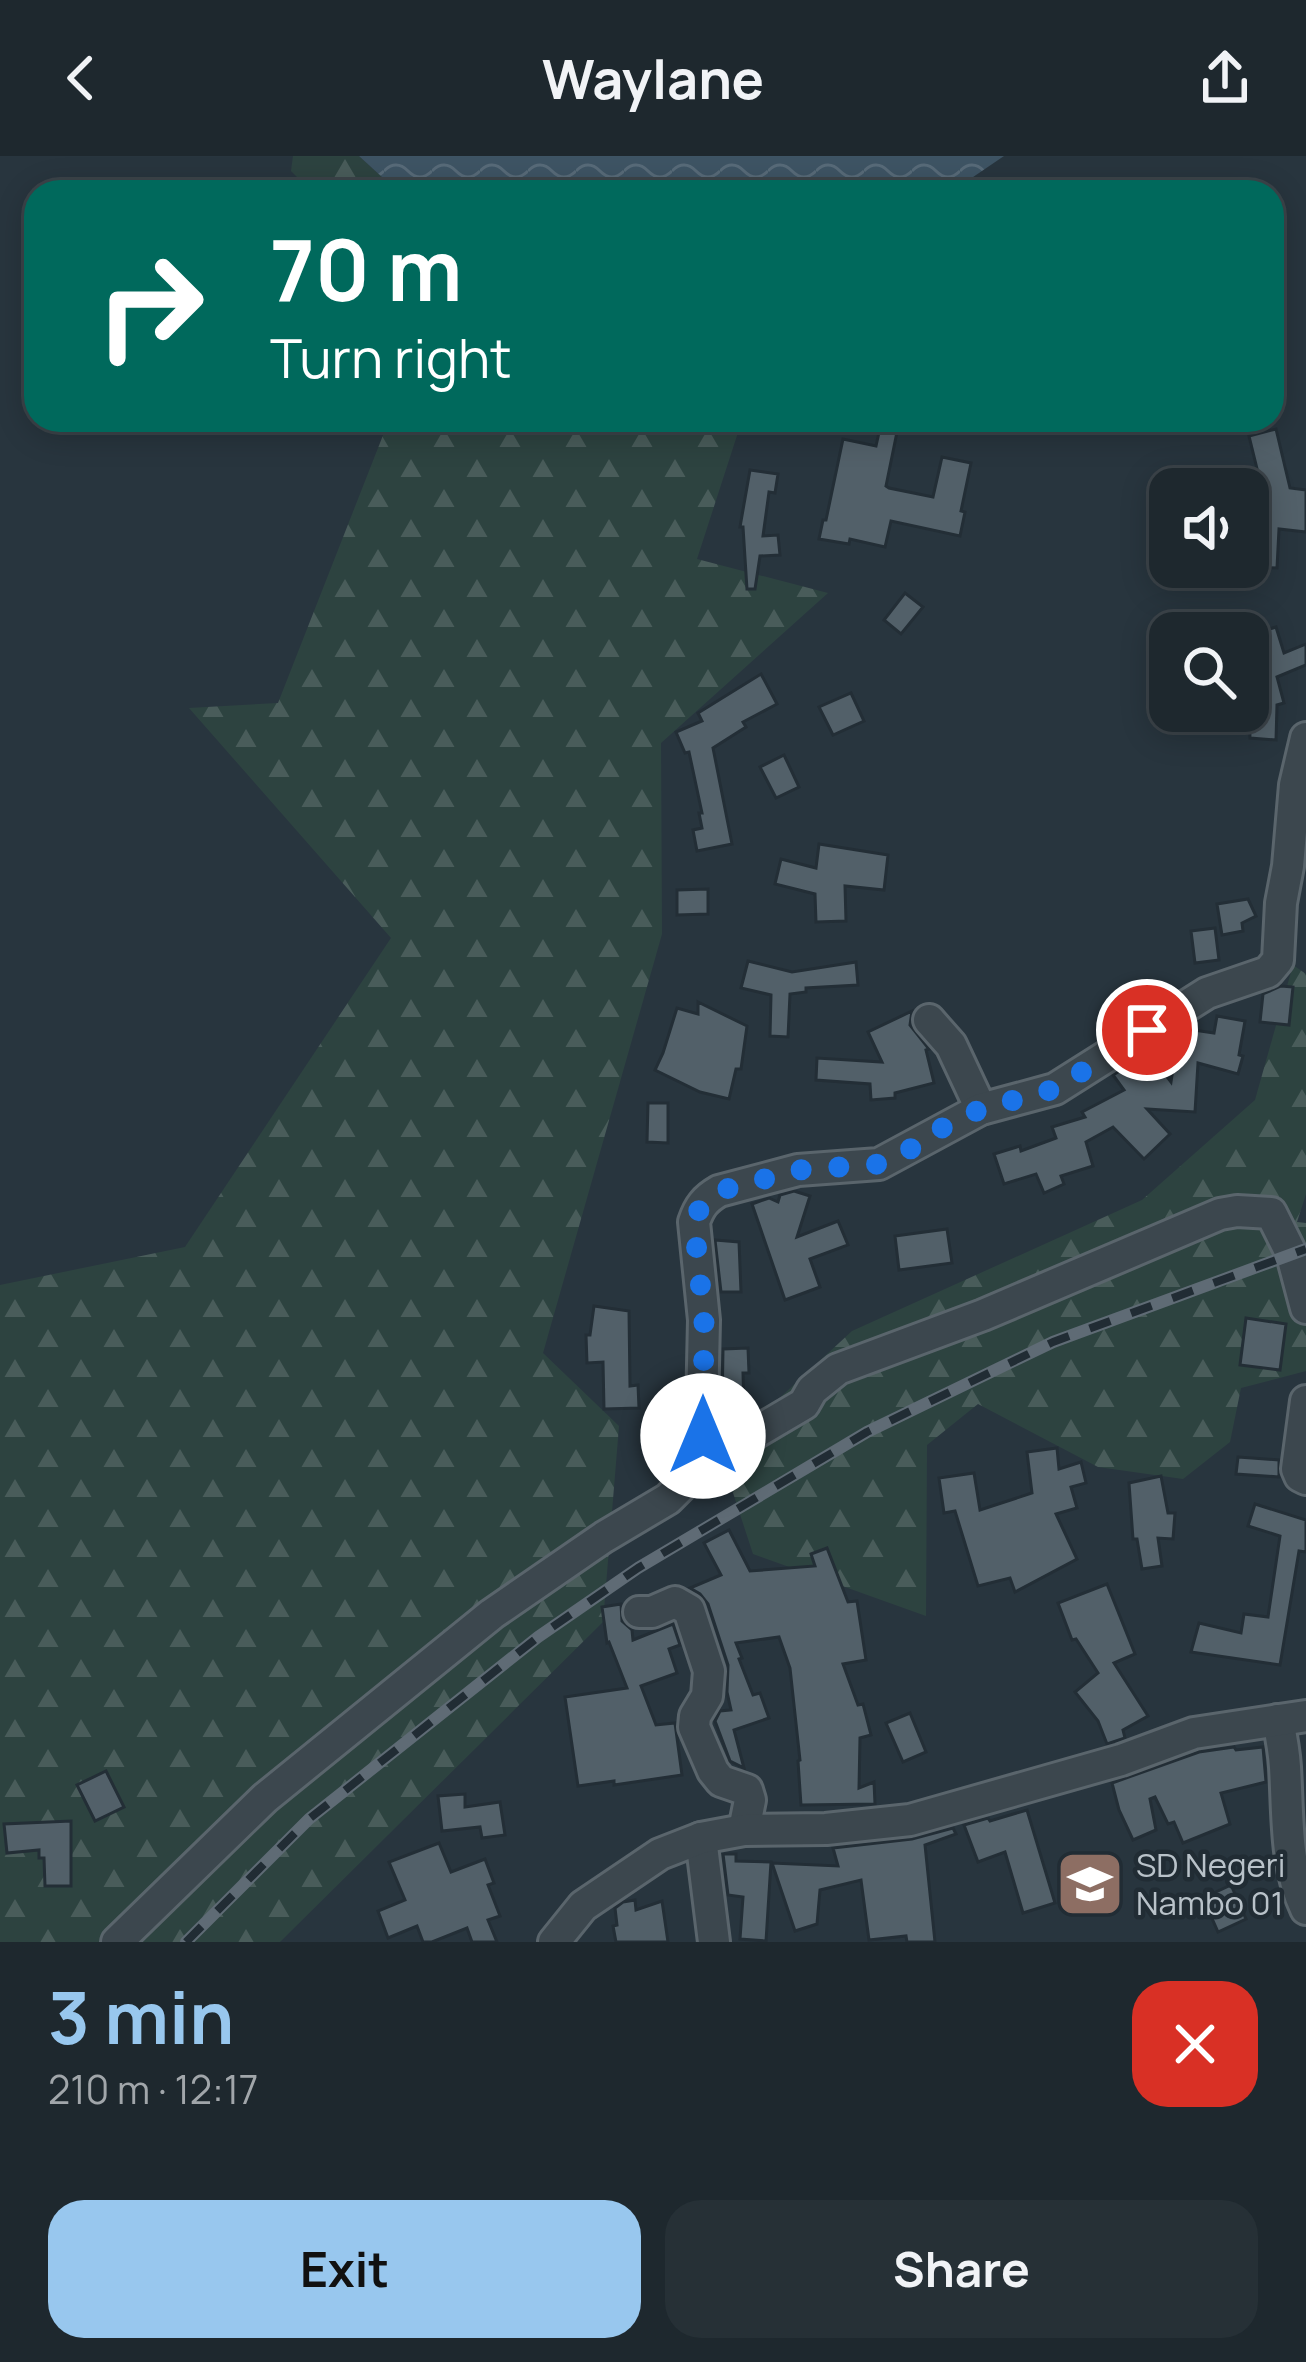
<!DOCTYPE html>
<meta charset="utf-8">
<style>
body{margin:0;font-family:Manrope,sans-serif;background:#263036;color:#f1f3f6;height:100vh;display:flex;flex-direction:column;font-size:45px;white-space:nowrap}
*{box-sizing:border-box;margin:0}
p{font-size:39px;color:#a1a6aa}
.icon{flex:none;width:66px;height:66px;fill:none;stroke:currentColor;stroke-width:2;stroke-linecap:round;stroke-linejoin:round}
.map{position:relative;height:1786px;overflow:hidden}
.panel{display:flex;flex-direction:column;background:#1e282e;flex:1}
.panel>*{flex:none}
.guide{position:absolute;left:24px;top:24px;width:1260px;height:252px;border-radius:36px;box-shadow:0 6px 30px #0003,0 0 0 3px #3c444a;background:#00695c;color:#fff;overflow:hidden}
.buttons{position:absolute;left:1149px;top:312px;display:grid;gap:24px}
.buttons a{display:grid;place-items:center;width:120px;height:120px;border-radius:24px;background:#1e282e;box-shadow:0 6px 30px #0003,0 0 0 3px #3c444a;font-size:60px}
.pin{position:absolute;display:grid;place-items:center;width:102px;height:102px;color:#fff;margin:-51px;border:6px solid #fff;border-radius:50%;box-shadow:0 3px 12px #0007}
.me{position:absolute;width:132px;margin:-66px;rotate:0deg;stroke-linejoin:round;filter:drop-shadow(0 0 9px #0008)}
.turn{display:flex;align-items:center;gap:42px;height:252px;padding:0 48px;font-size:54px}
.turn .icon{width:156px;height:156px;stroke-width:2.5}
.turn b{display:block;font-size:84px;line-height:102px}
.round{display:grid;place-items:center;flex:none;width:126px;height:126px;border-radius:36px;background:#263036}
.head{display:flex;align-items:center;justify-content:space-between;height:204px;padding:0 48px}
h1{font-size:72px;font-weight:700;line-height:90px;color:#98c7ee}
.primary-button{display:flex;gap:24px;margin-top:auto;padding:24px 48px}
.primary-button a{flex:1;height:138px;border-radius:36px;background:#98c7ee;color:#111;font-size:48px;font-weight:700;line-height:138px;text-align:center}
.primary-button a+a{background:#263036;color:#f1f3f6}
header{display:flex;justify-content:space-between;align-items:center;height:156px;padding:0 48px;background:#1e282e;font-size:54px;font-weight:700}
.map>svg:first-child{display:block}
.forest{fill:url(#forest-firs)}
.water{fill:url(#water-waves)}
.building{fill:#526069;stroke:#232e36;stroke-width:3}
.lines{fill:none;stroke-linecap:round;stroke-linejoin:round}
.minor-casing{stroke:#5a656c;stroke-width:36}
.minor{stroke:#3c474e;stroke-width:30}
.rail-casing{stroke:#5f6b75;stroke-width:12}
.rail{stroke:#212c34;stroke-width:8;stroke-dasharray:22;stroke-linecap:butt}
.route{stroke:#1a73e8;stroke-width:21;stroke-dasharray:0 37.8}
.labels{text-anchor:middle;stroke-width:9;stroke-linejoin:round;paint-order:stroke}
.poi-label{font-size:33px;fill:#b9c2c9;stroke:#212c34;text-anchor:start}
</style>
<header><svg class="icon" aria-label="back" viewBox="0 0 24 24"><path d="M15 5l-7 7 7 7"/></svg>Waylane<svg class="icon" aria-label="share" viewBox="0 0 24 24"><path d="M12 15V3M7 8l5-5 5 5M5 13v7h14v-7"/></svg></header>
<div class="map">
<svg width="1306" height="1786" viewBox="0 0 1306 1786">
<defs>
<pattern id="forest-firs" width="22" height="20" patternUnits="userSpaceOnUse" patternTransform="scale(3)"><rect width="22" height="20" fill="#2d4340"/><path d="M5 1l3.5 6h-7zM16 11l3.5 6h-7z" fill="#495c5a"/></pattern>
<pattern id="water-waves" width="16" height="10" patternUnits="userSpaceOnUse" patternTransform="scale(3)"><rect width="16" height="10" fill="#3e5464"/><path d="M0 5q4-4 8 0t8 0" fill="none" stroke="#586b79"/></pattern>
</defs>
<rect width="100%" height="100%" fill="#28353e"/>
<!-- forest -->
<g class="forest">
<path d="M293,0H359L395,33L411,36H312L291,15Z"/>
<path d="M389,264H742L697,403L828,437L661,587L662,778L543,1197L619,1270L603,1466L280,1786H0V1129L185,1091L391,782L189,552L278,547Z"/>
<path d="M1293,809L1306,818V1038L1297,1066L1306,1067V1215L1241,1232L1230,1286L1183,1323L1098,1311L978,1248L927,1289L926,1460L753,1398L720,1297L852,1175L1142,1044L1255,944Z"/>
</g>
<!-- water -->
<path class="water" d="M359,0H1004L951,36H411L395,33Z"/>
<!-- building -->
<g class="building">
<path d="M880,272L897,276L886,330L889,332L933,341L942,301L971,307L961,355L965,356L960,380L891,365L885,391L850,383L849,388L819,383L823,364H826L843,283L876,290Z"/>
<path d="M1276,273L1290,332L1306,334V376L1279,373L1277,412L1250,411L1251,373L1261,329L1249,280Z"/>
<path d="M750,314L778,318L775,337L769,336L763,380L778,379L780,399L760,400L755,433H747L743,371H740Z"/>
<path d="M905,437L923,451L901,478L884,464Z"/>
<path d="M1276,471L1284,497L1306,488V509L1277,521L1284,547L1277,549L1276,584L1250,582L1248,529L1254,527L1248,509V480Z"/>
<path d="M761,518L777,548L743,566L746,571L713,592L732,688L697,695L693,674L702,672L699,657H702L689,596L685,597L676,576L702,565L698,557Z"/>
<path d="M851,537L864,565L833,579L819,551Z"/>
<path d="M784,599L799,631L776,642L760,611Z"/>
<path d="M819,688L888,699L884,734L845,730L846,765L816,766L815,738L775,728L781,703L816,712Z"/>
<path d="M708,733V758L677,759V734Z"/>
<path d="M1248,743L1256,760L1242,767L1243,775L1222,779L1217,748Z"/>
<path d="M1215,772L1219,804L1195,807L1191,775Z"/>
<path d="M748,805L792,816L856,806L858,829L806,832V836L790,838L788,881L770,880L771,839L741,832Z"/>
<path d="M1281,830L1293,831L1289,869L1260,866L1263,838Z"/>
<path d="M698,846L747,870L741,913H736L729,943L700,936L655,914L663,897L677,852L698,858Z"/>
<path d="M912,855L910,869L929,893L926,894L934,927L895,937V942L871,944L870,928L816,924L817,902L882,906L868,876Z"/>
<path d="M1217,860L1245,865L1239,899L1243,900L1238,918L1198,907L1195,956L1147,953L1170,978L1144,1003L1113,971L1086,986L1093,1010L1061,1020L1064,1028L1044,1037L1036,1018L1004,1028L994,998L1020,990L1021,995L1056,982L1052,971L1085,961L1082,956L1124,934L1113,919L1149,897L1171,926L1178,879L1187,873L1214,877Z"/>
<path d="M648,947H668V987L647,986Z"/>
<path d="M794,1035L810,1040L797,1081L838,1065L848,1089L810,1103L820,1131L785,1144L752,1048L769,1042L778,1046L780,1039Z"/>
<path d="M947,1073L952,1107L899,1114L895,1080Z"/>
<path d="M715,1084L739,1086L741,1136H721Z"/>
<path d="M594,1150L629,1155L630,1230L638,1229L639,1252L604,1253L603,1206L587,1207L586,1179H590Z"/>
<path d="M1246,1162L1286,1168L1280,1214L1240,1209Z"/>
<path d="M748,1192L749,1217H743L744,1254H722L723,1193Z"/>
<path d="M1057,1292L1059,1313L1081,1306L1086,1327L1071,1331L1077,1352L1056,1358L1077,1403L1015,1436L1010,1422L978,1430L955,1355L944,1357L939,1322L974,1317L980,1354L1032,1337L1027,1296Z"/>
<path d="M1238,1301L1279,1304V1321L1236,1318Z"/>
<path d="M1161,1320L1168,1357H1175L1173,1383L1158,1382L1162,1410L1142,1413L1137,1383H1133L1129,1327Z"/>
<path d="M1255,1348L1306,1364V1396L1299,1395L1280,1509L1191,1496L1199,1467L1241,1477L1244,1458L1268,1461L1280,1380L1248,1370Z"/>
<path d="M729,1374L750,1415L815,1410L811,1398L827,1392L848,1446L857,1445L866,1504L843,1508L858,1549L863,1548L871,1579L860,1582L859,1632L874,1626L875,1648L801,1649L798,1605L800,1604L790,1512L779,1481L736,1487L742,1502L739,1503L753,1539L760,1537L769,1562L734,1574L744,1612L730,1605L715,1565L720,1555L731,1554L727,1536L728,1509L708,1448L700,1438L690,1432L721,1419L704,1387Z"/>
<path d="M1107,1428L1135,1498L1114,1507L1148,1560L1123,1574L1125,1582L1107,1588L1098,1565L1075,1536L1098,1517L1076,1483L1072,1484L1058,1447Z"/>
<path d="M621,1448L622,1465L632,1474L633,1484L673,1468L680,1489L669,1493L677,1517L641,1530L656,1569L675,1567L682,1619L614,1629V1625L578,1630L565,1541L627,1532L609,1486L607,1487L602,1451Z"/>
<path d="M910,1557L926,1596L903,1606L886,1567Z"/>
<path d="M1234,1591L1236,1594L1263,1591L1266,1626L1221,1637L1230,1668L1183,1687L1174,1666L1168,1668L1155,1641L1150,1643L1156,1674L1133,1684L1119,1654L1112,1627L1199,1596Z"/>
<path d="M106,1615L124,1651L95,1665L77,1629Z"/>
<path d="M465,1638V1651L500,1646L505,1679L482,1682L480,1671L442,1675L438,1640Z"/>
<path d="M1027,1654L1055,1747L1023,1757L1005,1696L978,1706L964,1669L988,1662L990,1665Z"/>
<path d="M71,1665V1730H45L44,1702H39V1694L7,1697L4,1668Z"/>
<path d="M953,1672L956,1678L925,1689L935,1786H907L906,1780L869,1784L861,1724L820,1734L817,1768L795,1775L772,1707L838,1710L833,1692L912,1683Z"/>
<path d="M439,1687L451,1716L485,1703L494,1727L488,1729L500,1760L488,1764L497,1786H472L467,1772L432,1786H423L417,1770L388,1782L378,1755L405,1744L389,1706Z"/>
<path d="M723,1698H736V1705L771,1706L766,1785L740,1783L743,1741L728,1739Z"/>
<path d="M1231,1729L1246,1763L1218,1776L1203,1742Z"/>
<path d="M635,1744L636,1754L662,1745L668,1786H616L613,1770L617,1769L615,1752L623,1746Z"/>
</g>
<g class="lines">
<defs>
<g id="minor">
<path d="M929,864L951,889L981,953"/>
<path d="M1306,1245L1297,1313L1300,1320L1306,1323"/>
<path d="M704,1307L804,1248L812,1234L838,1213L983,1159L1220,1058L1237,1055L1271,1057L1292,1099L1306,1152"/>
<path d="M639,1456H652L675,1446L689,1454L709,1515L707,1540L695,1560L694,1571L713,1615L721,1625L747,1634L750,1644L744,1674"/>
<path d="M1278,1564C1281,1579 1284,1595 1285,1611C1288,1660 1285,1708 1306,1753"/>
<path d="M701,1682L714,1786"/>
<path d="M117,1786L265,1642L492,1458L604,1381L668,1343L704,1307L702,1254L704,1164L694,1066C699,1051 705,1043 719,1035L798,1014L879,1008L981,953L1055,933L1207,837L1268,816L1278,804L1281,747L1288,710L1295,629L1306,582"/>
<path d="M554,1786L583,1750L660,1698L701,1682L744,1674L826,1673L910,1664L1121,1604L1194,1577L1306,1560"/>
</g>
</defs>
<!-- minor casing -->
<use href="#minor" class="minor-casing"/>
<!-- minor -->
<use href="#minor" class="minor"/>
<defs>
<path id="rail" d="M186,1786L309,1663L538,1481L638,1412L867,1276L1053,1186L1306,1093"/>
</defs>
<!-- rail casing -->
<use href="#rail" class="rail-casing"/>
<!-- rail -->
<use href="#rail" class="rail"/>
</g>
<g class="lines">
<!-- route -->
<path class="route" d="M703,1280L704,1164L694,1066C699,1051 705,1044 719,1035L798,1014L879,1008L903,998L938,974L981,953L1055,933L1147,874"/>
</g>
<!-- icons -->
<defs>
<symbol id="school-square" viewBox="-11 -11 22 22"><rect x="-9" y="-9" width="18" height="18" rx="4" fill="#8d6e63" stroke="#212c34"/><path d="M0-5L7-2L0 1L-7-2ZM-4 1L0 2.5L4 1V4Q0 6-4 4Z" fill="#fff"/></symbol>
</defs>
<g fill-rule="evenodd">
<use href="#school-square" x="1052" y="1690" width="76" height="76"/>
</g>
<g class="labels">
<!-- poi labels -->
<g class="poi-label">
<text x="1136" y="1721">SD Negeri<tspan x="1136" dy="38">Nambo 01</tspan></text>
</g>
</g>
</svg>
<div class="buttons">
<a><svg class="icon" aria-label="sound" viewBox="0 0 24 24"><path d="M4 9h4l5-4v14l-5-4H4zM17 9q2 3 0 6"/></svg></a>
<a><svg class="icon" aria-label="search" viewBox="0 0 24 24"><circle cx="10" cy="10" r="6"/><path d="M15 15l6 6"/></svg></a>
</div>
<div class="pin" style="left:1147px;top:874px;background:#d93025"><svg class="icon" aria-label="arrive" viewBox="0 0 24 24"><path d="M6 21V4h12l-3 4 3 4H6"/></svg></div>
<svg class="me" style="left:703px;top:1280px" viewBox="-20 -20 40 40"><circle r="19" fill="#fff"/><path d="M0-13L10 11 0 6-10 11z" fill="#1a73e8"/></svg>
<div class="guide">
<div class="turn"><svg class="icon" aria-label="right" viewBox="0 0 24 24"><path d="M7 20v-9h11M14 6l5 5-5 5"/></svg><div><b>70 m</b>Turn right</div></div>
</div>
</div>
<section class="panel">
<div class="head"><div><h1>3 min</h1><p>210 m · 12:17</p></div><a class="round" style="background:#d93025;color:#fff"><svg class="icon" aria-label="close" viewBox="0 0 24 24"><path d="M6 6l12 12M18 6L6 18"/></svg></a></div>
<div class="primary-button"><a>Exit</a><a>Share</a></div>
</section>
